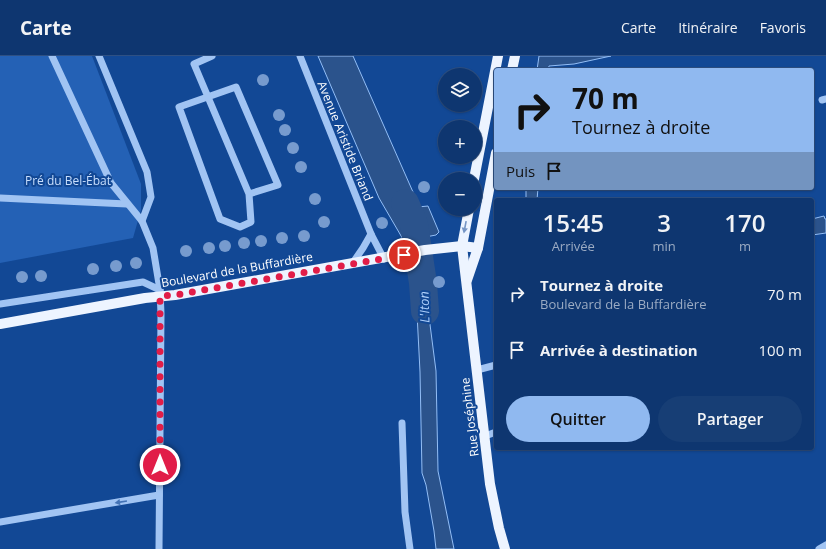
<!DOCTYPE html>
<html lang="fr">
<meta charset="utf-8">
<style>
body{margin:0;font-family:"Open Sans",sans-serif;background:#173e75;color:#f1f3f6;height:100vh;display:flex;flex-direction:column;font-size:15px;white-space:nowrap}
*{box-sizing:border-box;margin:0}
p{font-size:13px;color:#9babc3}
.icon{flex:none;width:22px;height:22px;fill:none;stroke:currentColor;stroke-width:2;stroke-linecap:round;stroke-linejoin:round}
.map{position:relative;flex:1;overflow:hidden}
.side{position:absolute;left:494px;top:142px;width:320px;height:252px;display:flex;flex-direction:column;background:#0e3670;border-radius:4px;box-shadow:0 1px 3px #0004,0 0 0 1px #2e5083}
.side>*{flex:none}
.banner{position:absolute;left:494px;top:12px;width:320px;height:122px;border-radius:4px;box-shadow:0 1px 3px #0004,0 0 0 1px #2e5083;background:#90b9f0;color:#111;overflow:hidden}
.buttons{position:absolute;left:438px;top:12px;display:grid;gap:8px}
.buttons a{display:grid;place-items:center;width:44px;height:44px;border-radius:50%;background:#0e3670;box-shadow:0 1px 3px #0004,0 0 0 1px #2e5083;font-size:20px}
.pin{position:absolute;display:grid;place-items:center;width:34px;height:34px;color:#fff;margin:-17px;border:2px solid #fff;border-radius:50%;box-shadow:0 1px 4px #0007}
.me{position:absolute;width:44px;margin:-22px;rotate:0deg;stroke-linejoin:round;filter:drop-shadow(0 0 3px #0008)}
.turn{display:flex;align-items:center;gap:14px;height:84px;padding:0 12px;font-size:18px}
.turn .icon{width:52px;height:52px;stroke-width:2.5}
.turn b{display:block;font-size:28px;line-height:34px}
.then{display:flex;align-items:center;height:38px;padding:0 12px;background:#0003;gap:8px;font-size:15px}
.eta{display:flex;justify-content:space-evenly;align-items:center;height:68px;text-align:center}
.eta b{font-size:24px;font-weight:600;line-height:28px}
.action{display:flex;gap:8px;margin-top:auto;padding:8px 12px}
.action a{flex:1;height:46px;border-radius:24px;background:#90b9f0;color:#111;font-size:16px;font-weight:600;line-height:46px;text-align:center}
.action a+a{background:#173e75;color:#f1f3f6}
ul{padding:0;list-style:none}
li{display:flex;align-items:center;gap:12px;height:56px;padding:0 12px}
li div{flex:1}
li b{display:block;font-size:15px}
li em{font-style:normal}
header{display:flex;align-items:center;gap:24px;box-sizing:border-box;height:56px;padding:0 20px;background:#0e3670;border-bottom:1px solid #2e5083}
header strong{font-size:19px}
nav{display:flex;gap:22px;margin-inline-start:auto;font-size:14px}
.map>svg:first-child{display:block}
.green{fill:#2461b5}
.water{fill:#2b538c;stroke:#93bef6}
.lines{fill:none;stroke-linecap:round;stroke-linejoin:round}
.river{stroke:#2b538c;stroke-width:28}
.minor{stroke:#a1c4f3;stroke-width:7}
.major{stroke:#edf4ff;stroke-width:10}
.tree{fill:#779bce}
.oneway{fill:#7595c5}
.oneway2{fill:#4473b6}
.route{stroke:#e11d48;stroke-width:7;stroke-dasharray:0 12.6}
.labels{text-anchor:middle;stroke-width:4;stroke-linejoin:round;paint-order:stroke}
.street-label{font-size:12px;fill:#fff;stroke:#124895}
.park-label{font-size:12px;fill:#c9dffd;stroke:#124895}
.water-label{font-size:13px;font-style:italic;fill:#adcefa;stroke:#124895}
</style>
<header>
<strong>Carte</strong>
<nav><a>Carte</a><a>Itinéraire</a><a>Favoris</a></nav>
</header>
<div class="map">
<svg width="826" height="493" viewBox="0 0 826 493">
<rect width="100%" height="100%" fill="#124895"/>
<!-- green -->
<path class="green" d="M0,0H92L141,128V154L133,182L0,207Z"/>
<!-- water -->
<g class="water">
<path d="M318,0H353L413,136L418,151L428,150L439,176L436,179L404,185L379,142Z"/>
<path d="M539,0H611L574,8L549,10L548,14H537Z"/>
<path d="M526,132H538L537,144H526Z"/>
<path d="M824,160L825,163H826V177L812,179V163Z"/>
<path d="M428,216V253L436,315L438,415L454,493H436L434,475L426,429L422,417L420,316L415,218Z"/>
</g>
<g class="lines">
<!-- river -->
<path class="river" d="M405,147L414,168L423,227L425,255"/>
<!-- minor -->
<g class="minor">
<path d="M52,0L111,127L142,165L153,192L160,234L161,258L159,493"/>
<path d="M99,0L147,116L151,141L142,165"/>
<path d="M212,0L194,8L249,138L278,129L236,31L179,51L220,163L240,171L251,166L249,138"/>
<path d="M300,0L371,178L384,203"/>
<path d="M822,44L826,43"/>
<path d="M0,142L127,148"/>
<path d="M352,208L363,192L371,178"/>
<path d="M0,248L143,226L160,234"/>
<path d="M477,314L496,309"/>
<path d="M402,367L405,456L410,493"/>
<path d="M485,380L496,376"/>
<path d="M0,466L159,439"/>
<path d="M819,493L826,489"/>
</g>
<!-- major -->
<g class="major">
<path d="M512,14L515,0"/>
<path d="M474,123L498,0"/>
<path d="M469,153L462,190L490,428L499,472L505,493"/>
<path d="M467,224L478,192L496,97"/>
<path d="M0,268L145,242L175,239L425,194L462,190L478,192"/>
</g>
</g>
<!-- trees -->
<g class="tree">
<circle cx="263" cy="24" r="6"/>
<circle cx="279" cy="59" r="6"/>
<circle cx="285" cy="74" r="6"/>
<circle cx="293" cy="92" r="6"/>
<circle cx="301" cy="111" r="6"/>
<circle cx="424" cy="131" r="6"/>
<circle cx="315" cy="143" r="6"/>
<circle cx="324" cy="166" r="6"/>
<circle cx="382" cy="167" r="6"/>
<circle cx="304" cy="180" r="6"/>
<circle cx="282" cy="182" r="6"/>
<circle cx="261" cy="185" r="6"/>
<circle cx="244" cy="187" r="6"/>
<circle cx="225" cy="190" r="6"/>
<circle cx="209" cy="192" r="6"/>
<circle cx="186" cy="195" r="6"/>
<circle cx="136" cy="207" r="6"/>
<circle cx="116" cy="210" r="6"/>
<circle cx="93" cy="213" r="6"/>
<circle cx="41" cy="220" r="6"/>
<circle cx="22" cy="221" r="6"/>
<circle cx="439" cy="226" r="6"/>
</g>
<!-- one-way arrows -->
<defs><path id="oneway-solid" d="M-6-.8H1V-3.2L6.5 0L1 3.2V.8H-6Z"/></defs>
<use class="oneway" href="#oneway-solid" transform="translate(465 171) rotate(101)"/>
<use class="oneway2" href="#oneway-solid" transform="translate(121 446) rotate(171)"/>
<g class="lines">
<!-- route -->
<path class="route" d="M160,409V240L175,239L404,199"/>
</g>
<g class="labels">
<!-- street labels -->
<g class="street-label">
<text transform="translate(345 85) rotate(68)" y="4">Avenue Aristide Briand</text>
<text transform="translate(237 214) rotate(-10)" y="4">Boulevard de la Buffardière</text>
<text transform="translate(470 361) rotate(-97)" y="4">Rue Joséphine</text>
</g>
<!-- park labels -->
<g class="park-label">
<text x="68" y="129">Pré du Bel-Ébat</text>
</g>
<!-- water labels -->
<g class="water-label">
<text transform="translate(424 251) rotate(-92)" y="5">L'Iton</text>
</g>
</g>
</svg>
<div class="buttons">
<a><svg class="icon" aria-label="layers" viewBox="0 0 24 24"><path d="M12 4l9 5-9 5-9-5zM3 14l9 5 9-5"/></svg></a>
<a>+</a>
<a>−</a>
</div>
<div class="pin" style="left:404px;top:199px;background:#d93025"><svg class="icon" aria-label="arrive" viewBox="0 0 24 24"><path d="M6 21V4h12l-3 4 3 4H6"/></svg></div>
<svg class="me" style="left:160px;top:409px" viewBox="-20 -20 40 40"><circle r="17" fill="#e11d48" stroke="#fff" stroke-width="3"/><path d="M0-11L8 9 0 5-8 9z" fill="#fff"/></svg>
<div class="banner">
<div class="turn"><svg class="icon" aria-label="right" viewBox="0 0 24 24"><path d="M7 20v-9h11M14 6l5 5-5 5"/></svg><div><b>70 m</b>Tournez à droite</div></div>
<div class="then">Puis<svg class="icon" aria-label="arrive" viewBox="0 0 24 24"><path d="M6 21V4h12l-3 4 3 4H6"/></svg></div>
</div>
<section class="side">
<div class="eta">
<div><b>15:45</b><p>Arrivée</p></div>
<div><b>3</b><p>min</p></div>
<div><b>170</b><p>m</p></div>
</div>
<ul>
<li><svg class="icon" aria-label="right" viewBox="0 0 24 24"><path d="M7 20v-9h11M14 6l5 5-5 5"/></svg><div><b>Tournez à droite</b><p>Boulevard de la Buffardière</p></div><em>70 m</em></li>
<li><svg class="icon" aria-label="arrive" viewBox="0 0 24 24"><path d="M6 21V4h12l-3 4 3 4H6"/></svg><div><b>Arrivée à destination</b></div><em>100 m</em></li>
</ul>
<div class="action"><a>Quitter</a><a>Partager</a></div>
</section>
</div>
